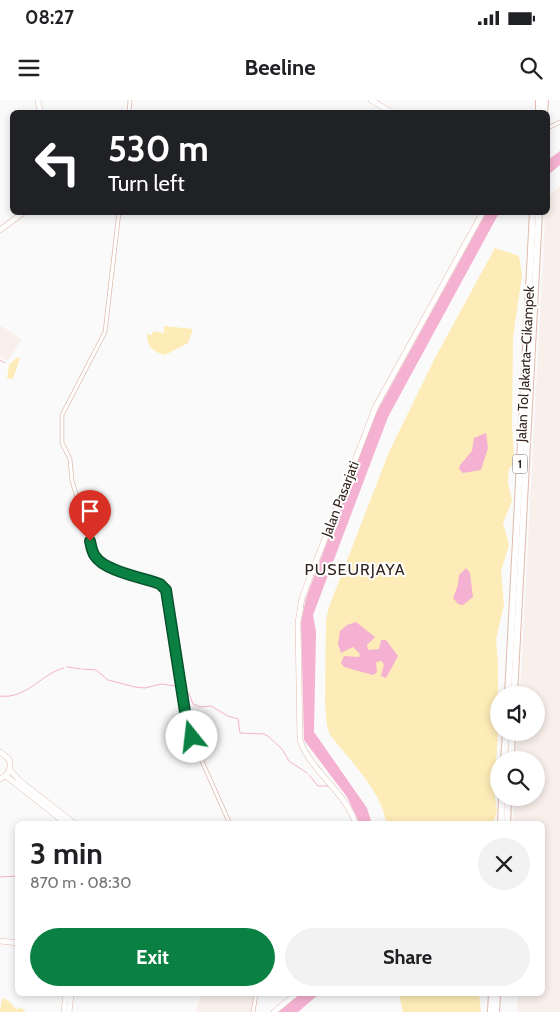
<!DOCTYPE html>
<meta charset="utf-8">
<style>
body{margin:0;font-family:Cabin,sans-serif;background:#f2f2f2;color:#202124;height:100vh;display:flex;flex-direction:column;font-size:19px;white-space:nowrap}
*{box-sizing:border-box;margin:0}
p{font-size:16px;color:#757577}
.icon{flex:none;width:28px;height:28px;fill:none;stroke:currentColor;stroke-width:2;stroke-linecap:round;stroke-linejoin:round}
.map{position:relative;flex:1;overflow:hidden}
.sheet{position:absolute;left:15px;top:721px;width:530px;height:175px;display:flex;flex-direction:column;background:#fff;border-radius:8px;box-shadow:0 2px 8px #0003}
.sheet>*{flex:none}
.guide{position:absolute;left:10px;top:10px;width:540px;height:105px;border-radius:8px;box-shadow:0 2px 8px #0003;background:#202124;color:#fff;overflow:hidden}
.buttons{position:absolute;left:490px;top:586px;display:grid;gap:10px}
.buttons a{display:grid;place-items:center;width:55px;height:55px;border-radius:50%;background:#fff;box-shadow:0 2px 8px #0003;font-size:25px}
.pin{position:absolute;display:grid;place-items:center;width:42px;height:42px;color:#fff;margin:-51px -21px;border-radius:50% 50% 50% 0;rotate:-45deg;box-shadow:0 0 5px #0007}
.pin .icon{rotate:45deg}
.me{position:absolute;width:55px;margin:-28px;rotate:344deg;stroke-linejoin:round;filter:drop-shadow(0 0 4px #0008)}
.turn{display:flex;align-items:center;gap:18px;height:105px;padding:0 15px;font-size:22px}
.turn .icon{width:65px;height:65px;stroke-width:2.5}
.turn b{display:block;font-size:35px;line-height:42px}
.round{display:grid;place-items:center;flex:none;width:52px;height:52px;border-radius:26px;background:#f2f2f2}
.overview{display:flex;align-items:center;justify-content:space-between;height:85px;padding:0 15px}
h1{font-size:30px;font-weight:700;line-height:38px}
.primary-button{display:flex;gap:10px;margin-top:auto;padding:10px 15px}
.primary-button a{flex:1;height:58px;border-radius:30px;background:#0b8043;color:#fff;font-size:20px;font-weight:700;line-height:58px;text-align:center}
.primary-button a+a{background:#f2f2f2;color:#202124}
.status{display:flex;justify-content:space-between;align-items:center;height:35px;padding:0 25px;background:#fff;direction:ltr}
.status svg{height:14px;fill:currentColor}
header{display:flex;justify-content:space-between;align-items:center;height:65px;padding:0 15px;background:#fff;font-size:22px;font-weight:700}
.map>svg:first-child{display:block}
.built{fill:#f9efeb}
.green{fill:#fdecb7}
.water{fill:#f5b1d1}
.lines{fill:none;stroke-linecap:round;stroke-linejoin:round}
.stream{stroke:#f5b1d1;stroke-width:1}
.minor-casing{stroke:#e1bbad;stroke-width:4.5}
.major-casing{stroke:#e1bbad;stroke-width:6}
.highway-casing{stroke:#e1bbad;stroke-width:8}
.minor{stroke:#fff;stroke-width:3}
.major{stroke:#fff;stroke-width:5}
.highway{stroke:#fff;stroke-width:6}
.route-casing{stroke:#07532c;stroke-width:12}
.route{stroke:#0b8043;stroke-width:9}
.labels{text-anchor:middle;stroke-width:4;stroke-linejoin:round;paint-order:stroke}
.shield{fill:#fff;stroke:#706662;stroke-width:1}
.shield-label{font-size:12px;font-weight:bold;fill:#33251f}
.street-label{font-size:14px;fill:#33251f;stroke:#fff}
.quarter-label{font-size:16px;letter-spacing:1px;fill:#33251f;stroke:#fff}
</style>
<div class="status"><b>08:27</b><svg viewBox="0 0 49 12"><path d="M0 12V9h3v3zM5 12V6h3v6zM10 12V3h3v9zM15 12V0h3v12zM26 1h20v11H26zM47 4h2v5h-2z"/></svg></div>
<header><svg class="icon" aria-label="menu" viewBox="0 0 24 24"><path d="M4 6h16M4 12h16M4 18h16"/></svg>Beeline<svg class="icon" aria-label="search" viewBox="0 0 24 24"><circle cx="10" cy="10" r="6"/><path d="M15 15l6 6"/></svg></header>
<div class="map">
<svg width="560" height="912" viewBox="0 0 560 912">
<rect width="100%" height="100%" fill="#fafafa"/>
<!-- built -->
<g class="built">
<path d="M560,86V912H517L518,894H542V724H513L514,698H536V660H516L518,633L536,632V595H520L545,119L548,97Z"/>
<path d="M0,225L22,240L7,261L0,257Z"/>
<path d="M201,894H254L251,912H196Z"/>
</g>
<!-- green -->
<g class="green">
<path d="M495,148L519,156L522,175L513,238L512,324L514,357V363L509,369L508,383L512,401L503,423L509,445L501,471L504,505L496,539L498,563V633L494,691L497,711L493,724H386C384,694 348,658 330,635L327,626L325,603L326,520L329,507L389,352L435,258Z"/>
<path d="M164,226L193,229L188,243L165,255C152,251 147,247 147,234L152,235L153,231L164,233Z"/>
<path d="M16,258H20L13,279L7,278L9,265Z"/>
<path d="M399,894H479L481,912H403Z"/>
<path d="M2,898L9,901L16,909H19L21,907L26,912H0Z"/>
</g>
<!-- water -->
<g class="water">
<path d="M560,51V65L548,75V60Z"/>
<path d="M486,113H499L388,317L313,515L316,532L314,632L367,708L372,724H360L347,697L304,640L301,522L306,498L375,315Z"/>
<path d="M486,333L488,348L481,370L463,373L459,369L460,365L472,351L474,338Z"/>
<path d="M466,468L470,473L473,497L463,505L458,504L453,498L458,485L459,475Z"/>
<path d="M356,522L375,537L367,545L368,550L379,549L381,540H386L398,556L386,578L381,576L384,564L381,561L376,562L377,572L373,575L344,567L341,563L344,556L359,557L360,554L353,547L341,553L338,544L340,531L347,525Z"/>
<path d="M300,894H319L298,912H277Z"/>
</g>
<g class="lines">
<!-- stream -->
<g class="stream">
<path d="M0,260L5,263"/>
<path d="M67,567L81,569"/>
<path d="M83,569L96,570L108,580L135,587L145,588L161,584L183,587L188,592L193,604L200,607L211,606L228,616L238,619L240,633L264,634L269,637L282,649L289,661L307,673"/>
<path d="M0,596C26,600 42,573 64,568"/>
<path d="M309,675L318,686H329"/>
<path d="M0,777L18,776"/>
</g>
<defs>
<g id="minor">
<path d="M129,12L130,0"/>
<path d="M548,28L560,22"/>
<path d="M119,112L105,232L62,315V343L70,359L72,381L96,458L116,470L160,484L165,490L187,617L197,650L230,724"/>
<path d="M253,912L256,894"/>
</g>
<g id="major">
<path d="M38,0L40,12"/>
<path d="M371,0L391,12"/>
<path d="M0,130L24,112"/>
<path d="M0,652L9,659C12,668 9,675 0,679"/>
<path d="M10,670L20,681L75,724"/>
<path d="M6,676L67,724"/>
<path d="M356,724C345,691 311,672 300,640L298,523L302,498L376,306L483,112"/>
<path d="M0,841L18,843"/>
<path d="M64,912L66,894"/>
<path d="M69,912L71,894"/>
<path d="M274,912L296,894"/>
</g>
<g id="highway">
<path d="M539,12V0"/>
<path d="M544,12L545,0"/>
<path d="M508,595L533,112"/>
<path d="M514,595L539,112"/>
<path d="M504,660L506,632"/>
<path d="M511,660L512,632"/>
<path d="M501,724L502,698"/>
<path d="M507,724L508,698"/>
<path d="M491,912L492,894"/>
<path d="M496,912L497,894"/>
</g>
</defs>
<!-- minor casing -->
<use href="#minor" class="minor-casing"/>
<!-- major casing -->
<use href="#major" class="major-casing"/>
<!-- highway casing -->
<use href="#highway" class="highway-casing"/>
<!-- minor -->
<use href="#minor" class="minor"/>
<!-- major -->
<use href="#major" class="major"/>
<!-- highway -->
<use href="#highway" class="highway"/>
</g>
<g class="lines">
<defs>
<path id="route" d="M90,441C91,446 92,452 95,456C104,471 144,478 160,484L166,490L185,612L192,637"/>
</defs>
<!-- route casing -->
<use href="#route" class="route-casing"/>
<!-- route -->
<use href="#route" class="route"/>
</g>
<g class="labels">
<!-- shield labels -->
<rect class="shield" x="512.5" y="354.5" width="15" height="19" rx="4"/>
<g class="shield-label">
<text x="520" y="368">1</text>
</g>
<!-- street labels -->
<g class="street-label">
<text transform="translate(525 264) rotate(-87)" y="5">Jalan Tol Jakarta–Cikampek</text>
<text transform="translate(340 399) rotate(-69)" y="5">Jalan Pasarjati</text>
</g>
<!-- quarter labels -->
<g class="quarter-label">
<text x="355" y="475">PUSEURJAYA</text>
</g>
</g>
</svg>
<div class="buttons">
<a><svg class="icon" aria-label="sound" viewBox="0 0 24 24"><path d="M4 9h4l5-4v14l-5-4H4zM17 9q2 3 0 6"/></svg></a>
<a><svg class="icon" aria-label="search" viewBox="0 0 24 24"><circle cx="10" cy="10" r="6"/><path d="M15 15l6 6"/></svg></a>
</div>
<div class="pin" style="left:90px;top:441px;background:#d93025"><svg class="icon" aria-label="arrive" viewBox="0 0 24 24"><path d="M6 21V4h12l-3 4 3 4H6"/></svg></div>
<svg class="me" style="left:192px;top:637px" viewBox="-20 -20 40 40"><circle r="19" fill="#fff"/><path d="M0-13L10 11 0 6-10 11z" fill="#0b8043"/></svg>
<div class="guide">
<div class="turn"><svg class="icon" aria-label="left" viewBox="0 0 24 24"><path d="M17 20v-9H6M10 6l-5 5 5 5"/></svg><div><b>530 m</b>Turn left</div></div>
</div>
<section class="sheet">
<div class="overview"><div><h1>3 min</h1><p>870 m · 08:30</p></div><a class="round"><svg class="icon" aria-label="close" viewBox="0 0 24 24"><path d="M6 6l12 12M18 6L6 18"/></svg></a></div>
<div class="primary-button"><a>Exit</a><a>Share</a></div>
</section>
</div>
